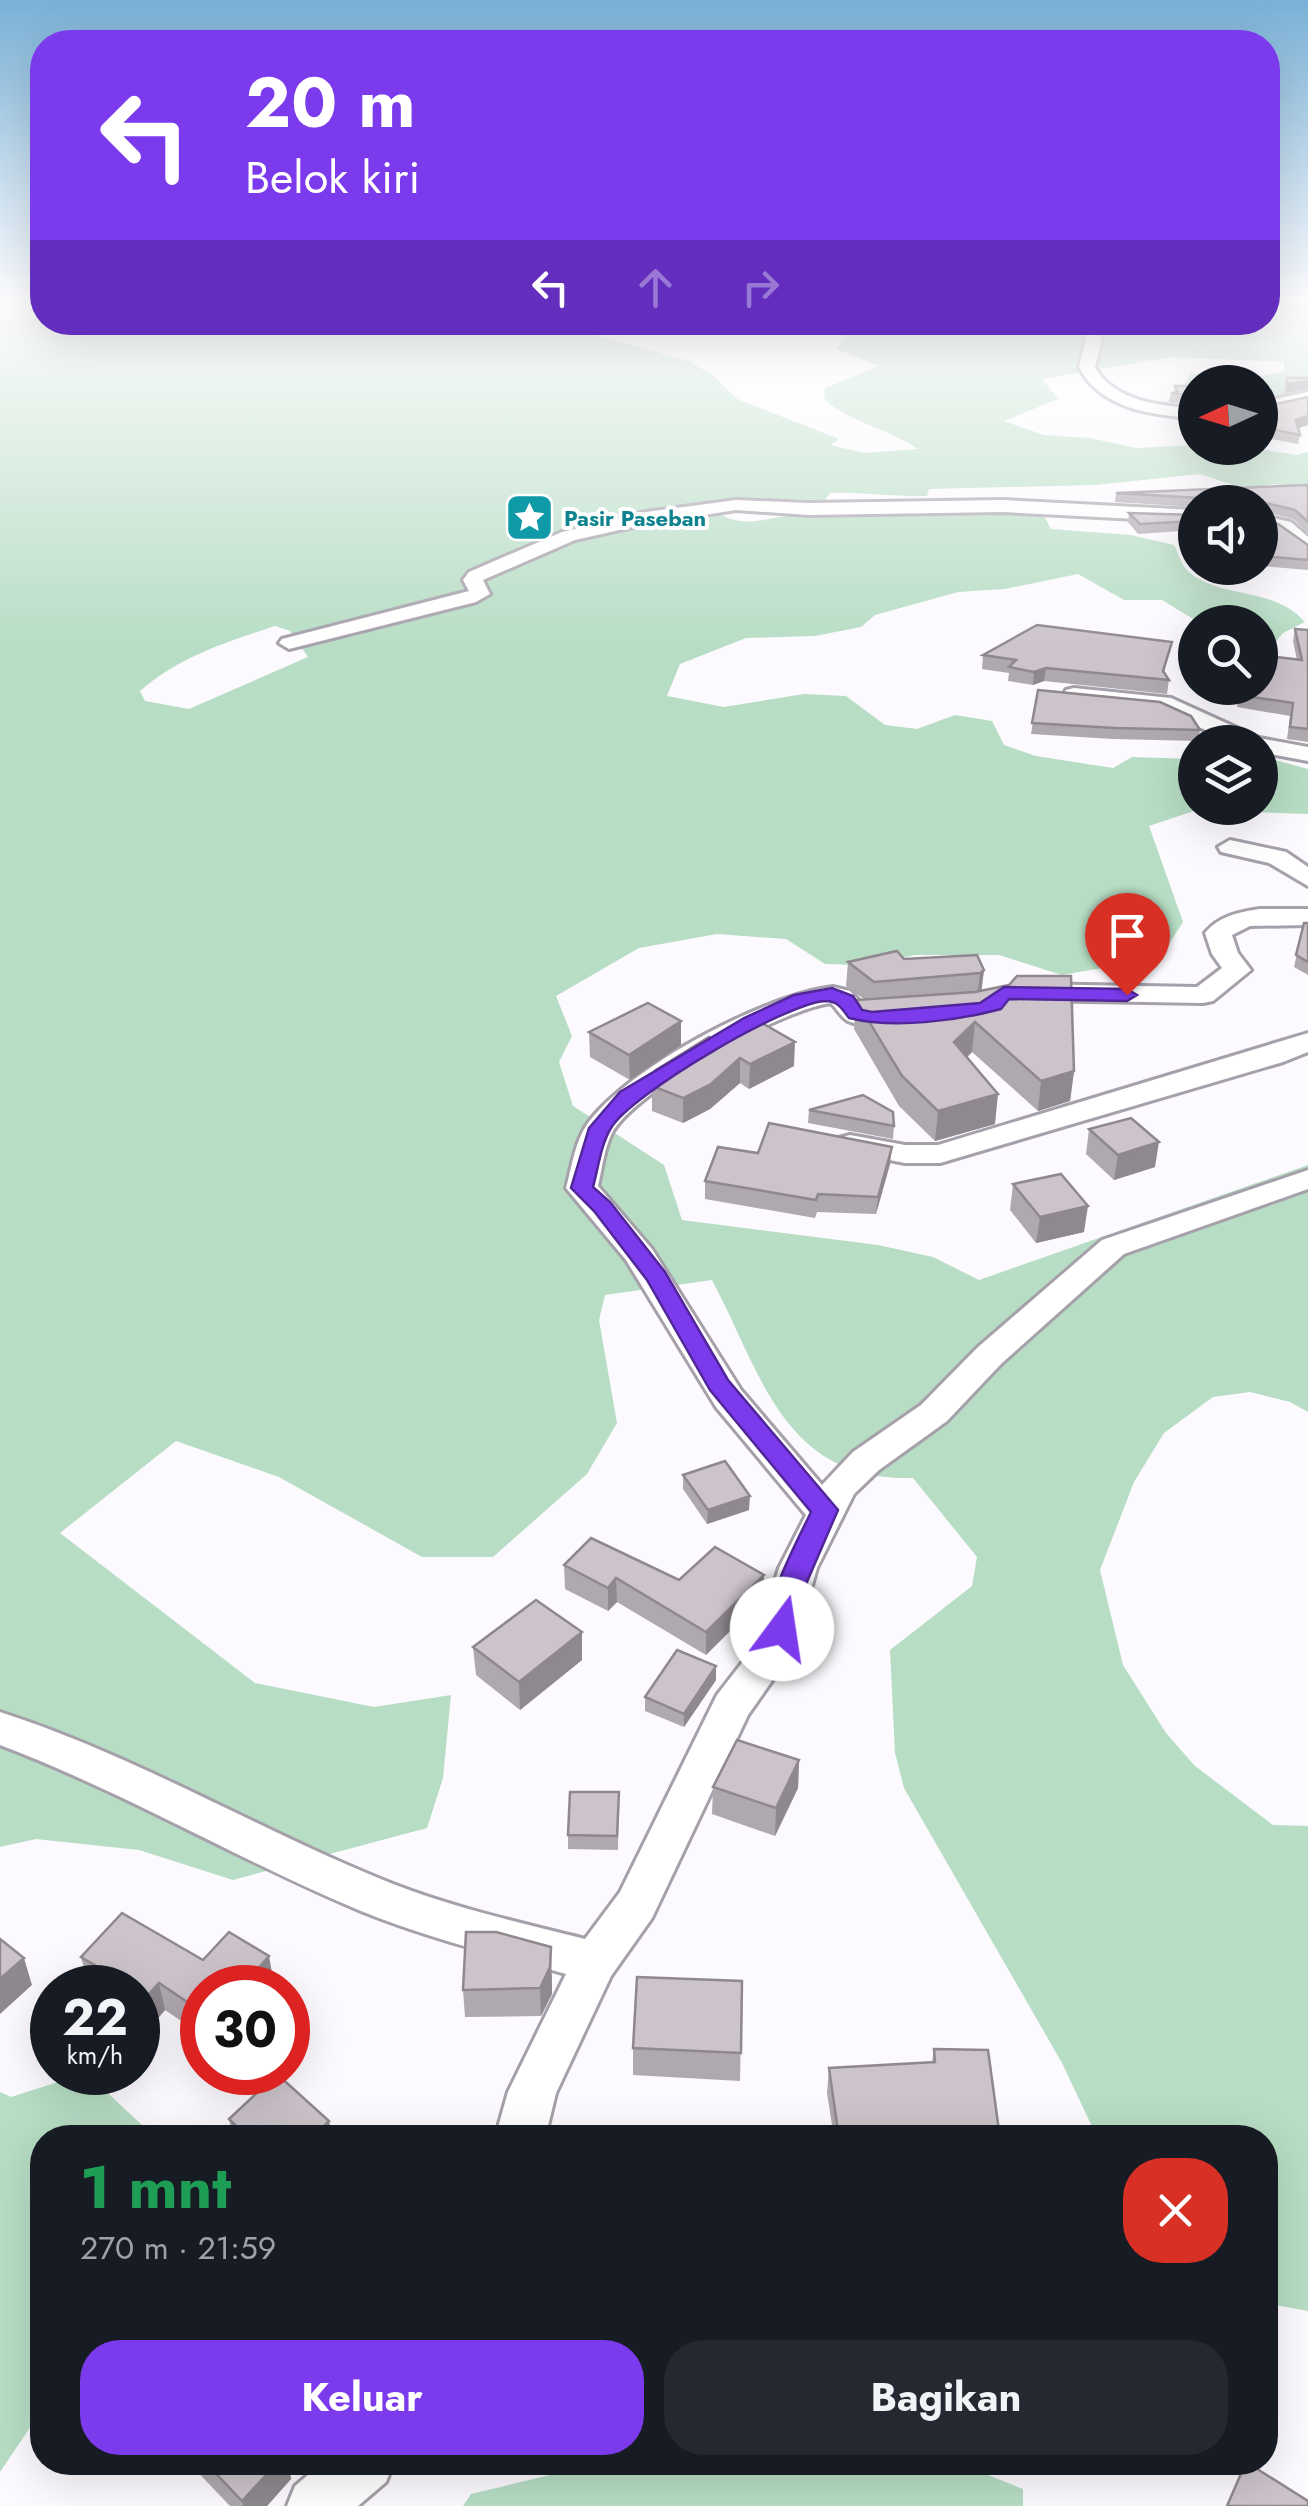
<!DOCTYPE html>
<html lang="id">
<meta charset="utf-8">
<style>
body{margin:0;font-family:Jost,sans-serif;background:#242831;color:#f1f3f6;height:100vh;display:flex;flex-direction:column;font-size:38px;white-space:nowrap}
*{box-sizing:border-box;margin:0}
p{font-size:32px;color:#9ea1a6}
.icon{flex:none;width:55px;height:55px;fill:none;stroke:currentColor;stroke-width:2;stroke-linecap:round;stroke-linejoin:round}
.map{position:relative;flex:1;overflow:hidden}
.side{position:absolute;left:30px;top:2125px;width:1248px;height:350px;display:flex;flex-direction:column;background:#171b24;border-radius:40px;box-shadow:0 10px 40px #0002}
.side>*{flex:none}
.top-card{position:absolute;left:30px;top:30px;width:1250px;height:305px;border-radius:40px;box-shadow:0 10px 40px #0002;background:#7c3aed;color:#fff;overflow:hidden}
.needle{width:65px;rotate:266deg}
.buttons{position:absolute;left:1178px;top:365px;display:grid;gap:20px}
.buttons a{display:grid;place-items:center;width:100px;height:100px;border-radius:50%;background:#171b24;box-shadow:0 10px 40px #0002;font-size:50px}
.speed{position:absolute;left:30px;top:1965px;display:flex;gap:20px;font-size:50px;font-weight:700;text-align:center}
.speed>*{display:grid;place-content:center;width:130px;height:130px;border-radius:50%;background:#171b24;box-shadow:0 10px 40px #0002;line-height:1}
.speed small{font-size:25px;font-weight:400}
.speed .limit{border:15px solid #d22;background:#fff;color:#111}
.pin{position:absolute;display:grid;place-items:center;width:85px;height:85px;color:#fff;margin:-102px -42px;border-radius:50% 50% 50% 0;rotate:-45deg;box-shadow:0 0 10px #0007}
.pin .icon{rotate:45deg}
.me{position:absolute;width:110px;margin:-55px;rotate:14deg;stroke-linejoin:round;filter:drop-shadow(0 0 8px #0008)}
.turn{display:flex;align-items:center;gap:35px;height:210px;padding:0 50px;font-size:45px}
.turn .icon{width:130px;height:130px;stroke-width:2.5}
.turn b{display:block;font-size:70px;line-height:85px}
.lanes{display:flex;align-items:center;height:95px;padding:0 50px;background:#0003;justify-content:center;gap:50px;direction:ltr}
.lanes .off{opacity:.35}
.round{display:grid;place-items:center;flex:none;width:105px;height:105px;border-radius:40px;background:#242831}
.head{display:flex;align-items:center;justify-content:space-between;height:170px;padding:0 50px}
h1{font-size:60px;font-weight:700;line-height:75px;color:#1e9e55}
.primary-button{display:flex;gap:20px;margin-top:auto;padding:20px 50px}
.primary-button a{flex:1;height:115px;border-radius:40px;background:#7c3aed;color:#fff;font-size:40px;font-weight:700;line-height:115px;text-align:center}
.primary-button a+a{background:#242831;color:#f1f3f6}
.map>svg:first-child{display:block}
.green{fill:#b7ddc4;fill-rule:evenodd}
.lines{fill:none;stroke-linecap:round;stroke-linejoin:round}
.minor-casing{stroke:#a5a0aa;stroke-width:6}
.minor{fill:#fff;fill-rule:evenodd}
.wall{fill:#afa8af}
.shaded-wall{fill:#8f888e}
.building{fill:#ccc3cb;stroke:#8f888e;stroke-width:2.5}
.route{fill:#7c3aed;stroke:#51269a;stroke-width:2.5}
.labels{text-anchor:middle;stroke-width:8;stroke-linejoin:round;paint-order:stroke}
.far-culture-label{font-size:22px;font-weight:bold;fill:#0d838f;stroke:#fff;text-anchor:start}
</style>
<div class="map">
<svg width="1308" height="2506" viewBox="0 0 1308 2506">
<rect width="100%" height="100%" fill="#fcfafe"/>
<!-- green -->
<g class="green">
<path d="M0,301H42V322L585,323L599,336L689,361L714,376L737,399L839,439L831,445L864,453L918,449C888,428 850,423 824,399L825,388L880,366L836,349L854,324L882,323L925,330L939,322H1268V301H1308V393L1260,396V382L1184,385L1191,373L1255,377L1284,372V362L1170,357L1042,379L1058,399L1004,421L1044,435L1090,438L1136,448L1195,445L1254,448L1296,455L1308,452V488L1273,484L1248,490L1200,474L1095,485L929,489L927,496C894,497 863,492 830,493L825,500L757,499L721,504L720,514C744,529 770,517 795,515C877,509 961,514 1043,514L1051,529L1131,535L1174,545C1179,554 1182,567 1189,572C1223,600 1274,586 1305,622L1283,633L1270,649L1260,650V622H1198L1162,600H1124L1078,574L1005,589L958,592L875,615L861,627L815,636L746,638L680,664L667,696L724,707L804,694L846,696L885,725L917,729L955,715L992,721L1004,745L1036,756L1113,768L1132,757L1195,759V808H1260V756L1308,769V814L1197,810L1149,826L1183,922L1160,958L1062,975L999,955H916L859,965L825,964L786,939L717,934L639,948L556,996L572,1036L559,1062L573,1106L664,1165L682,1220L878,1245L933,1257L979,1280L1308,1165V1412L1290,1402L1250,1392L1213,1397L1164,1433L1134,1482L1100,1570L1123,1665L1166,1733L1195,1766L1273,1825L1308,1826V2311L1265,2303V2138L1097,2137L1062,2063L904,1788L895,1753L890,1650L972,1586L977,1557L913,1478C783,1481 762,1374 712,1280L605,1295L599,1320L617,1423L587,1474L493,1557H422L279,1477L176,1441L60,1533L255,1683L374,1707L451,1695L443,1778L427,1828L233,1880L139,1850L36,1839L0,1847ZM275,626L290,631L308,657L189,709L145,701L140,691C179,657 226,642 275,626Z"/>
<path d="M86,2073L155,2137L42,2138V2410L0,2472V2092L11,2097Z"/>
<path d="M600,2463H958L1023,2489V2506H463L471,2494Z"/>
</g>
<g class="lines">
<defs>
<g id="minor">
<path d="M1075,322H1090L1102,339L1095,367C1113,401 1160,406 1195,408V418C1152,415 1100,409 1079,367L1086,339Z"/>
<path d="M1308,392V402L1260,412V402Z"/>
<path d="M736,500L809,503L1003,500L1195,510V522L1003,512L809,515L736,510L646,524L575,540L483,580L490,594L476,602L289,649L279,643L282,639L469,591L463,580L469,572L562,532L646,512Z"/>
<path d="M1260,515L1291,522L1308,537V553L1278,530L1260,527Z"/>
<path d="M1074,688L1171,698L1259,738L1308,747V761L1260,752V742H1232L1159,709L1066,700L1063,695L1066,690Z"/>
<path d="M1230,840L1286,852L1308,867V886L1269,863L1221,852L1218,847Z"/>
<path d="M1260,909H1308V925L1250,926L1232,935L1238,953L1251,970L1213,1001L1203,1003L1029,1000L1015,992L1029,984L1197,987L1222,968L1212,954L1205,933C1219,916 1239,912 1260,909Z"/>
<path d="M833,987L850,991L864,1006L897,1008L911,1016C901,1028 863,1028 848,1021C842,1018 837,1009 831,1003C782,1009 636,1090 612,1133C604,1149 602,1169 598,1186L652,1249L741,1390L822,1485L853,1452L921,1405L977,1348L1102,1240L1308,1170V1189L1124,1254L1001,1364L947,1421L879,1470L854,1494L817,1568L793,1651L748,1715L652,1918L611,1976L556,2093L545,2138H495L508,2092L566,1974C496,1955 428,1938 361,1911C239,1860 124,1792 0,1745V1712C137,1756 260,1831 393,1884C455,1908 521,1923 585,1939L620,1892L717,1695L755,1646L779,1568L806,1515L716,1407L626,1260L566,1188C572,1166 575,1141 588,1123C630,1067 764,995 833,987Z"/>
<path d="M1308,1033V1052L1283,1062L940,1163H905L839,1150L835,1144L839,1138L850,1135L905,1145H938Z"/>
<path d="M323,2462H394L386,2482L358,2506H287L295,2486Z"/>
</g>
</defs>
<!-- minor casing -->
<use href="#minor" class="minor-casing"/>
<!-- minor -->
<use href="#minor" class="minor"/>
</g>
<!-- wall -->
<g class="wall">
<path d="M1175,386H1195V405L1169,402L1171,393H1174Z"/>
<path d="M1308,397V425L1298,428L1300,435L1298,444L1260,437V405L1262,407Z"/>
<path d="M1184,412H1195V429L1188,428L1182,421Z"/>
<path d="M1308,485V533L1293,519L1261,511L1260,502H1195V507L1115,502L1116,493Z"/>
<path d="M1129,513L1195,515V530L1138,534L1128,522Z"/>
<path d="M1260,518L1308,545V570L1260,566Z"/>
<path d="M1295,629L1308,630V742L1287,739L1290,716L1237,707L1239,695L1297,660L1293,641Z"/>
<path d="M1172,642L1164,673L1169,680L1167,694L1044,681L1033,685L1008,681L1009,673L982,669L983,655Z"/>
<path d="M1038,690L1200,730L1198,741L1113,739L1031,734Z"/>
<path d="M1304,923H1308V975L1294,967Z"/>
<path d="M904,959L984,970L981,991L1074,1071L1070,1101L1038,1111L972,1052L967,1057L995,1124L935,1141L899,1106L854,1029L856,1000L864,999L846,986L848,962Z"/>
<path d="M681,1021V1045L630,1080L590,1057L589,1032Z"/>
<path d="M720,1043L794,1066L749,1089L740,1083L710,1109L683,1123L652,1111V1086L656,1082V1070Z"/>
<path d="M809,1110L894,1126L893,1139L808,1123Z"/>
<path d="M1089,1129L1155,1167L1114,1180L1086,1154Z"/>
<path d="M758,1153L890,1164L876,1214L817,1212L815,1218L705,1199V1181Z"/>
<path d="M1013,1184L1084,1232L1036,1243L1010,1210Z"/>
<path d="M683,1475L749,1510L707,1524L683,1489Z"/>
<path d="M564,1565L679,1580L764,1575L763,1598L706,1655L617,1602L608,1611L565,1589Z"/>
<path d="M582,1632V1660L520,1710L476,1675L473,1647Z"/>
<path d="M716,1666V1680L684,1727L645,1711V1697Z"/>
<path d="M799,1760L798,1788L775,1836L712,1814L713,1787Z"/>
<path d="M619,1792L618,1850L568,1849V1835Z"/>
<path d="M81,1957L203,1960L274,1984L202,1988V2035L165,2010L154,2023L138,2013V1988H94L88,1984Z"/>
<path d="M552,1974V1994L541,2016L465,2017L463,1990Z"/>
<path d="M742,1981L740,2081L633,2075V2048Z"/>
<path d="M934,2049L1000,2138H834L827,2093L829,2068L932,2062Z"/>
<path d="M229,2119L329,2121L332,2138H233Z"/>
<path d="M188,2462H288L291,2479L267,2506H230Z"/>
</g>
<!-- shaded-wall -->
<g class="shaded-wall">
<path d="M1308,381V389L1285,393L1286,384Z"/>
<path d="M1308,416V425L1295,429L1296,420Z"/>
<path d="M1046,668L1044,681L1033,685L1034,672Z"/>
<path d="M984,970L981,994L977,997L980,973Z"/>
<path d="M681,1021V1045L630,1080L629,1055Z"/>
<path d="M975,1022L972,1052L952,1072L954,1042Z"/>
<path d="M795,1042L794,1066L749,1089L750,1064Z"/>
<path d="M740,1058V1083L710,1109L683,1123V1098Z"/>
<path d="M1074,1071L1070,1101L1038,1111L1041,1081Z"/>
<path d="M998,1094L995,1124L935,1141L938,1111Z"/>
<path d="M1159,1142L1155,1167L1114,1180L1118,1155Z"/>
<path d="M892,1147L890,1164L876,1214L878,1197Z"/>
<path d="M1088,1206L1084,1232L1036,1243L1040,1217Z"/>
<path d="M750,1496L749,1510L707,1524L708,1510Z"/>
<path d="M764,1575L763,1598L706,1655V1632Z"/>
<path d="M616,1578L617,1602L608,1611V1588Z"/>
<path d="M582,1632V1660L520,1710L519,1682Z"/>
<path d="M716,1666V1680L684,1727V1714Z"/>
<path d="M799,1760L798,1788L775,1836L776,1808Z"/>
<path d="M551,1947L552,1994L541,2016L540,1988Z"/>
<path d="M269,1956L274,1984L270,1988H241Z"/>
<path d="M24,1958L32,1985L0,2014V1979Z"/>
<path d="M159,1983L165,2010L154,2023L147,1996Z"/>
<path d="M329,2121L332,2138H312Z"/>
<path d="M278,2462H288L291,2479L267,2506H243L242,2501Z"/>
</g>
<!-- building -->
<g class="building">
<path d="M1287,378H1308V381L1286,384Z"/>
<path d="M1175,386H1195V396L1171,393H1178Z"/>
<path d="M1308,397V416L1296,420L1300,435L1260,427V405L1262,407Z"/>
<path d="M1184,412H1195V420L1189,419Z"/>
<path d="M1308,485V522L1295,510L1262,502L1260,504V502H1199V498L1116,493Z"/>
<path d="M1129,513L1195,515V521L1140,524Z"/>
<path d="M1260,518L1278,524L1308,545V560L1260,556Z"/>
<path d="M1037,625L1172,642L1163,671L1169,680L1046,668L1034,672L1009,667L1016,660L983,655Z"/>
<path d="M1295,629L1308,630V729L1290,727L1293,703L1239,695L1241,688H1260V655L1302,660Z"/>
<path d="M1038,690L1160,702L1191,716L1200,730L1115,728L1032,723Z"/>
<path d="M1304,923H1308V962L1296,955Z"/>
<path d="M897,951L904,959L977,955L984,970L980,973L874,982L848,962Z"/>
<path d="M1017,976H1071L1074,1071L1041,1081L975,1022L954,1042L998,1094L938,1111L902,1076L856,1000L975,992L1009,985Z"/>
<path d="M648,1003L681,1021L629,1055L589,1032Z"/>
<path d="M762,1023L795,1042L750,1064L740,1058L711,1084L683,1098L652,1086L664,1075L656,1070L709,1037L720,1043Z"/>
<path d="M863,1095L893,1112L894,1126L809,1110Z"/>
<path d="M1131,1118L1159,1142L1118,1155L1089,1129Z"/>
<path d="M769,1123L892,1147L878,1197L818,1194L816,1200L705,1181L718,1147L758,1153Z"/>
<path d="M1061,1174L1088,1206L1040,1217L1013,1184Z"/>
<path d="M725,1461L750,1496L708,1510L683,1475Z"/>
<path d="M591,1538L679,1580L715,1547L764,1575L706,1632L616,1578L608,1588L564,1565Z"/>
<path d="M536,1600L582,1632L519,1682L473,1647Z"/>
<path d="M677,1650L716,1666L684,1714L645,1697Z"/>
<path d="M737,1740L799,1760L776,1808L713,1787Z"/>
<path d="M570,1792H619L617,1836L568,1835Z"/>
<path d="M122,1913L203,1960L229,1932L269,1956L241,1988H202V2012L159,1983L147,1996L138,1990V1988H133L81,1957Z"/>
<path d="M466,1932H496L551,1947L550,1967L540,1988L463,1990Z"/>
<path d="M0,1939L24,1958L0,1979Z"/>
<path d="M637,1977L742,1981L741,2053L633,2048Z"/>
<path d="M934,2049L988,2050L1000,2138H956V2135L923,2138H839L829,2068L935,2062Z"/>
<path d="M277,2074L329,2121L312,2138H248L229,2119Z"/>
<path d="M205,2462H278L242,2501Z"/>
<path d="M1246,2462L1308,2501V2506H1227Z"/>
</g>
<!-- sky -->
<linearGradient id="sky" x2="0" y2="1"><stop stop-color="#79b0d6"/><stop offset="0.46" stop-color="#fefdff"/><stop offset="1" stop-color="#fefdff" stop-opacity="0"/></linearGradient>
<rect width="1308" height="652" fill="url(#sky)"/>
<!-- route -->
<path class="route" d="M1004,987L1127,989L1137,995L1127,1001L1009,999L1001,1009C956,1021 894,1029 849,1018C842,1009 838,1001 826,1001C787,1002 631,1094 611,1128C601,1144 598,1169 593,1187L610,1202L665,1272L728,1380L838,1510L800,1598L791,1636L782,1639L772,1636C758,1611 799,1538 811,1512L710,1390L647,1280L594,1211L571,1188L589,1128L620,1092L744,1018L794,995L832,988L853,996L862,1010L872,1012L980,1003Z"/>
<!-- icons -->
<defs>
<symbol id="sight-square" viewBox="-11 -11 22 22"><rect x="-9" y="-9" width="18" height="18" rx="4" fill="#0f9aa8" stroke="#fff"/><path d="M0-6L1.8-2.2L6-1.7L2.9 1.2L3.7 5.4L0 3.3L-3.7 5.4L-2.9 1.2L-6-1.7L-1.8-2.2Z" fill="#fff"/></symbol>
</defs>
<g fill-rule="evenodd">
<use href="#sight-square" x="502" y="490" width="55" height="55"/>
</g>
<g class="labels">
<!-- far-culture labels -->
<g class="far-culture-label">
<text x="564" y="526">Pasir Paseban</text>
</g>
</g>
</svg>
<div class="buttons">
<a><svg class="needle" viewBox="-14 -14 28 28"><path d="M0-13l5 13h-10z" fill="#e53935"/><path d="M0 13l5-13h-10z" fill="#9ea1a6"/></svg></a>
<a><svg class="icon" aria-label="sound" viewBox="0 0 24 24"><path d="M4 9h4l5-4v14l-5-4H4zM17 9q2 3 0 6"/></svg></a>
<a><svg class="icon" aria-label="search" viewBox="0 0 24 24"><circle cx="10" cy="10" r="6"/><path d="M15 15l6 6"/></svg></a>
<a><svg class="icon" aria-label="layers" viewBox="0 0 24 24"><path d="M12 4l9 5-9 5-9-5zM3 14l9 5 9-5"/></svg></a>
</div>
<div class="speed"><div>22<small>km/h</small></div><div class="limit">30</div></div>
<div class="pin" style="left:1127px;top:995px;background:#d93025"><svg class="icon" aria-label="arrive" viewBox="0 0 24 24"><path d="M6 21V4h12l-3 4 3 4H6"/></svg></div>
<svg class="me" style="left:782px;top:1629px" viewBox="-20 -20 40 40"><circle r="19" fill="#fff"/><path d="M0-13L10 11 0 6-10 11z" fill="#7c3aed"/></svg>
<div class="top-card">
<div class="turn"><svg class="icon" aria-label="left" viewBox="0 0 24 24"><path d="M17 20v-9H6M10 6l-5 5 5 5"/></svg><div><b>20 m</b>Belok kiri</div></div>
<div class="lanes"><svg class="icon" aria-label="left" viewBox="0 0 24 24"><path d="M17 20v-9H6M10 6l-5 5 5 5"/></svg><svg class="icon off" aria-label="ahead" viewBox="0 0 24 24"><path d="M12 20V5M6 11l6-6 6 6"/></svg><svg class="icon off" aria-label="right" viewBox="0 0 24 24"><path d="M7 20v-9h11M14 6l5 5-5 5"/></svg></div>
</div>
<section class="side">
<div class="head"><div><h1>1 mnt</h1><p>270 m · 21:59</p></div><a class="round" style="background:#d93025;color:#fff"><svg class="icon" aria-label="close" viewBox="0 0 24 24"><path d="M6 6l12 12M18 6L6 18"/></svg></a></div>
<div class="primary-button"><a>Keluar</a><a>Bagikan</a></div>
</section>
</div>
